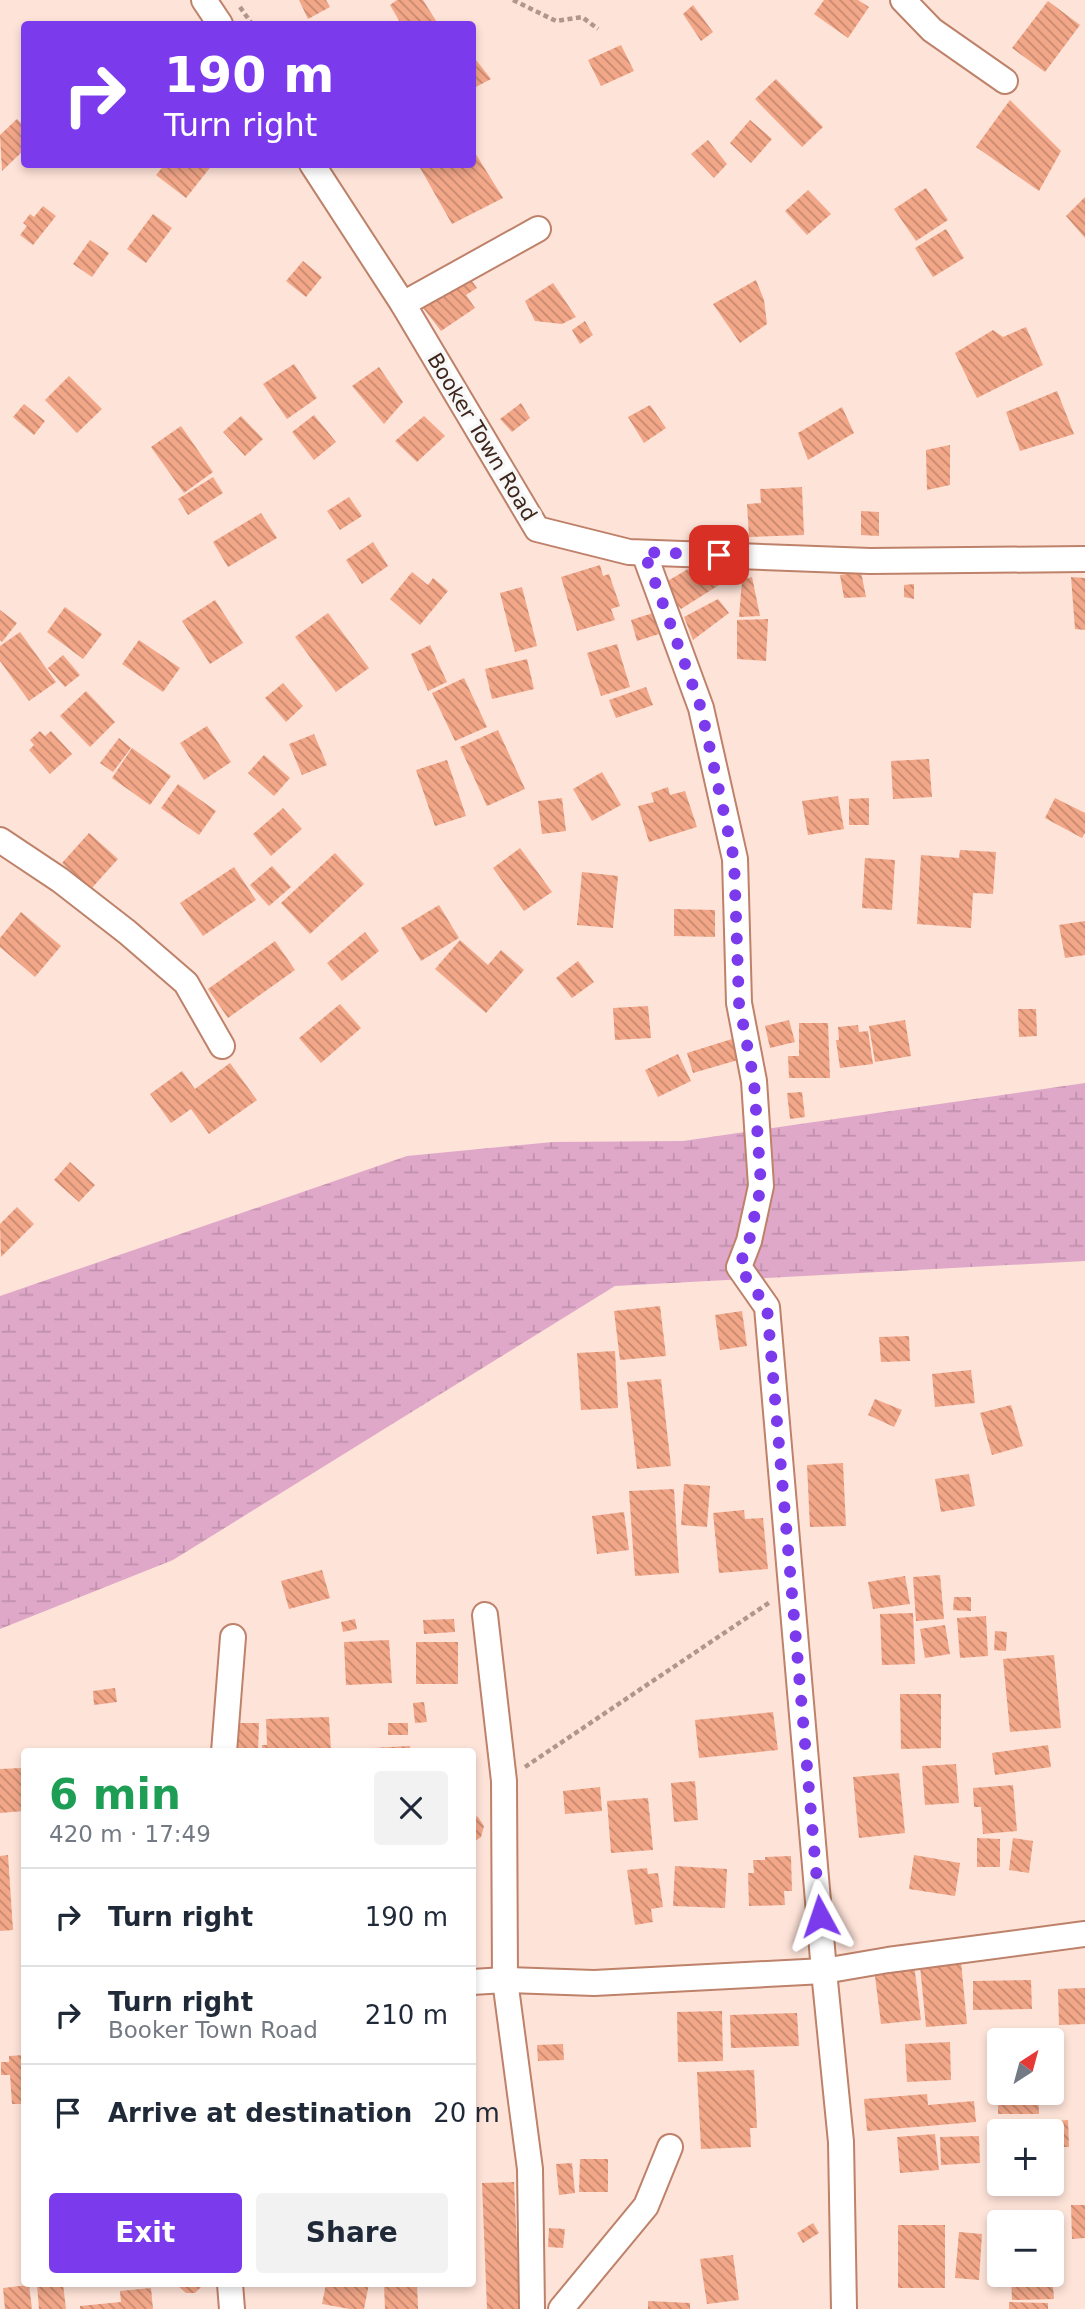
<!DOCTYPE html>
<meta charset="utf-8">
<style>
body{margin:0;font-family:"DejaVu Sans",sans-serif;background:#f2f2f3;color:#1f2937;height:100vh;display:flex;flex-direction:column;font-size:26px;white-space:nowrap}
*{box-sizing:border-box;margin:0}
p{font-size:23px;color:#747a83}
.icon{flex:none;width:38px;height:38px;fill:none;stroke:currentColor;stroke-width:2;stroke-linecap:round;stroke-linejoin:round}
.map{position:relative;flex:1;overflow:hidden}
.details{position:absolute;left:21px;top:1748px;width:455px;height:539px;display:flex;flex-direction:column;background:#fff;border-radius:7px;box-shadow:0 4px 10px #0003}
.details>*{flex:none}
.hud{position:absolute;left:21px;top:21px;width:455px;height:147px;border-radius:7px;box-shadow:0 4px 10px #0003;background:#7c3aed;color:#fff;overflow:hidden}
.needle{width:46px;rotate:36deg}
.controls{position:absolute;left:987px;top:2028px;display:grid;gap:14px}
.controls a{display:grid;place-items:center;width:77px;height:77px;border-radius:7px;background:#fff;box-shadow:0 4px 10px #0003;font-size:35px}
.pin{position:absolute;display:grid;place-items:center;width:60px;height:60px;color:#fff;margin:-30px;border-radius:14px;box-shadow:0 4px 10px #0006}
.me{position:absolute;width:77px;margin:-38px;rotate:355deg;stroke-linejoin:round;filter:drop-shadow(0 0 5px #0008)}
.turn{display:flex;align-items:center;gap:24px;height:147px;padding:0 28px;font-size:32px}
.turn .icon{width:91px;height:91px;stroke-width:2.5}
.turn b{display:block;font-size:49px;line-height:60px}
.round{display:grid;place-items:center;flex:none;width:74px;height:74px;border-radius:7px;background:#f2f2f3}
.headline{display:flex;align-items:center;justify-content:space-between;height:119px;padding:0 28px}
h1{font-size:42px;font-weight:700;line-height:52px;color:#1e9e55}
.button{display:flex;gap:14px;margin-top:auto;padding:14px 28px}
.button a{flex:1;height:80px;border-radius:7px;background:#7c3aed;color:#fff;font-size:28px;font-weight:700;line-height:80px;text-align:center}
.button a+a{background:#f2f2f3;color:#1f2937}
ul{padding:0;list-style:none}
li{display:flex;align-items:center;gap:21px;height:98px;padding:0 28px;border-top:2px solid #e0e1e3}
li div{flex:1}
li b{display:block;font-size:26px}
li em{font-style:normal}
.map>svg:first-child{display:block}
.wetland{fill:url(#wetland-marsh)}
.building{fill:url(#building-back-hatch)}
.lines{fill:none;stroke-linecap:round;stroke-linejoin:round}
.street-casing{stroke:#be8169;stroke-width:28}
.path{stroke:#b0968b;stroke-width:4.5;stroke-dasharray:5 3.5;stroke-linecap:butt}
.street{stroke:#fff;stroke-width:24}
.route{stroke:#7c3aed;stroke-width:12;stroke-dasharray:0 21.6}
.labels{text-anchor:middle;stroke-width:7;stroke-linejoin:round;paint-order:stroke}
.street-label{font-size:21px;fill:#3f261c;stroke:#f7f7f7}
</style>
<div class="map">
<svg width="1085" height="2309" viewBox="0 0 1085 2309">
<defs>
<pattern id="wetland-marsh" width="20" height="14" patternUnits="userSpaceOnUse" patternTransform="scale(1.75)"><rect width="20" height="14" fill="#dfa8c9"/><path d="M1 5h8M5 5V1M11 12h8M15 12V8" fill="none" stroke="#c090ac"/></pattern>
<pattern id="building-back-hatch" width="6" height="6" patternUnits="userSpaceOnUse" patternTransform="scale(1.75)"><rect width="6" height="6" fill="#f3a789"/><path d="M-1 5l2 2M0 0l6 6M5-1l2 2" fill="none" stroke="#c6886f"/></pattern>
</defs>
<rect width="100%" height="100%" fill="#fee3d8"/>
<!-- wetland -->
<path class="wetland" d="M1085,1083V1261L615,1286L173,1560L0,1629V1296L407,1156L553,1142L683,1141Z"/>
<!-- building -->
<g class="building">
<path d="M299,0H326L330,7L308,19Z"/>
<path d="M397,0H423L438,24H401L390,5Z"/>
<path d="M824,0H858L869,7L848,38L814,14Z"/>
<path d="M1048,1L1080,25L1045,72L1012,48Z"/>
<path d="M693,5L713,32L701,41L683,14Z"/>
<path d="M621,45L634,71L601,86L588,60Z"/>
<path d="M472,55L491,79L472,89Z"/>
<path d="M776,79L823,127L802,147L755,99Z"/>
<path d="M1010,100L1061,151L1039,191L976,147Z"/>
<path d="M17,119L24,126V150L2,171L0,135Z"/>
<path d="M750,120L772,139L751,163L730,143Z"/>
<path d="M708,140L727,164L714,178L691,154Z"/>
<path d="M472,148L503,198L452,224L419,166L472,164Z"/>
<path d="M165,164H213L186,198L156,175Z"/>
<path d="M926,188L948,220L916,241L894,209Z"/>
<path d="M808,190L831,214L807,235L785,211Z"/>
<path d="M1085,197V238L1066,216Z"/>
<path d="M43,206L56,216L33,245L20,235L27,226L23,223L30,214L34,217Z"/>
<path d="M153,214L172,228L146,263L127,249Z"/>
<path d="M946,229L964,258L933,277L915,248Z"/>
<path d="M90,240L109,253L92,277L73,264Z"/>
<path d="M303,261L322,277L306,297L286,281Z"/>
<path d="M467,274L477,288L466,295L475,308L441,331L417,300Z"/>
<path d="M756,280L764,300L767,324L740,343L713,304Z"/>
<path d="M553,283L576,317L562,324L535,321L525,301Z"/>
<path d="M585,321L593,335L580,344L572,330Z"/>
<path d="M1026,327L1043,365L977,398L955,353L993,330L1003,337Z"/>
<path d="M294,364L317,398L287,419L263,384Z"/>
<path d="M379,367L403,402L384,424L352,386Z"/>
<path d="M69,376L102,409L77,433L45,400Z"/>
<path d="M1057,391L1074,434L1020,451L1006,412Z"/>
<path d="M521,403L530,418L512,432L500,419Z"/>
<path d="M24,404L45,421L34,435L13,417Z"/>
<path d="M650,405L666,428L644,443L628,417Z"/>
<path d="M842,407L854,433L808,460L798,433Z"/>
<path d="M314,415L336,442L314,460L292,432Z"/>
<path d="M241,416L263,439L245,456L223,432Z"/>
<path d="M424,416L445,436L417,462L395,441Z"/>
<path d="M181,426L213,472L184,493L151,447Z"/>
<path d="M950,445V485L927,490L926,450Z"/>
<path d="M213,477L223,493L188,515L178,499Z"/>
<path d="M802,487L804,535L749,537L747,504L761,503L760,489Z"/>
<path d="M349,497L362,516L340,530L327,511Z"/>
<path d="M861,511L879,512V536L861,535Z"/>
<path d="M261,513L277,538L228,567L213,542Z"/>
<path d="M373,542L388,566L362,584L346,560Z"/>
<path d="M703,560L719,585L681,609L661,585Z"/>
<path d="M600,565L603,576L609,574L620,606L611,609L615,620L577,631L561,577Z"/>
<path d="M412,572L428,585L433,578L448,591L420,625L390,599Z"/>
<path d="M861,572L866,597L844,598L840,575Z"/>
<path d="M752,577L760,616L739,617L742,580Z"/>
<path d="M1071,577L1085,578V630L1075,629Z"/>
<path d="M914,584V599L904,597V585Z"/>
<path d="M522,587L537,646L515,652L500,593Z"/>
<path d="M718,599L729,613L693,640L684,617Z"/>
<path d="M215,600L243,643L210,664L182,621Z"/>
<path d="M65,607L102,634L83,659L47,632Z"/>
<path d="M0,610L17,623L2,642L0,640Z"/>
<path d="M328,613L369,668L336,692L295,637Z"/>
<path d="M653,613L659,634L637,641L631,620Z"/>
<path d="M768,619L766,661L737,659V620Z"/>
<path d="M20,632L56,682L29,701L0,661V646Z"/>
<path d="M139,640L180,668L163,692L122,664Z"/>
<path d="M617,644L630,687L601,696L587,653Z"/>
<path d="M430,645L447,682L428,691L411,654Z"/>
<path d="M63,655L80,675L65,687L48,668Z"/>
<path d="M527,659L534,689L492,699L485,669Z"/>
<path d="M464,678L487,727L455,741L432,693Z"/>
<path d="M283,683L303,706L286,722L265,698Z"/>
<path d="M646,687L653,705L616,718L609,700Z"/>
<path d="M86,691L115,722L90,747L60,716Z"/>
<path d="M207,726L231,762L204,780L180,743Z"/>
<path d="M498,730L525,789L487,806L460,747Z"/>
<path d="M40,731L45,736L51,731L72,754L50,774L29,750L34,745L30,740Z"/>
<path d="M314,734L327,765L302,775L289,744Z"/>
<path d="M119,738L131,748L113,772L100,763Z"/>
<path d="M132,748L171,776L150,805L112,778Z"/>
<path d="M264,755L290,778L274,796L248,773Z"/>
<path d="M929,759L932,797L893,799L891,761Z"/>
<path d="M447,760L466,816L435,826L416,770Z"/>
<path d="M602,772L621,805L592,821L573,789Z"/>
<path d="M178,784L216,811L199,835L161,808Z"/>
<path d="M668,787L670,795L685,791L697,827L649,842L638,806L654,802L651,793Z"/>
<path d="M838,796L844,829L808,835L802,801Z"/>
<path d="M562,798L566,831L542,834L538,801Z"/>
<path d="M869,798V825H849V799Z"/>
<path d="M1055,798L1085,813V833L1082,838L1045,818Z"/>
<path d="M283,808L302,829L271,856L253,834Z"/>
<path d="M89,833L118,859L91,889L62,863Z"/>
<path d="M520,848L552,892L524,911L493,868Z"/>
<path d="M960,850L996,852L993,894L973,893L971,928L917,924L921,855L959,858Z"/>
<path d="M335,853L364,884L310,934L281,903Z"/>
<path d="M865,858L895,860L892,910L862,908Z"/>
<path d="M272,866L291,887L269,906L250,885Z"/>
<path d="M234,867L256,900L203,936L180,903Z"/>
<path d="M582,872L618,876L613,928L577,925Z"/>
<path d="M439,905L459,938L421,961L401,928Z"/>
<path d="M674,909L715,910V937L674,936Z"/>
<path d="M21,912L61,946L35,977L0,947V938Z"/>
<path d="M1085,921V955L1065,958L1059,925Z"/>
<path d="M365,932L379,951L342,981L327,963Z"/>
<path d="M460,940L488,965L501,950L524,970L486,1013L435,969Z"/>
<path d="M275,941L295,970L228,1018L208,989Z"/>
<path d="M578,961L594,982L572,998L556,978Z"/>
<path d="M340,1004L361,1028L321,1063L299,1038Z"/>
<path d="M648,1006L651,1038L615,1040L613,1008Z"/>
<path d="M1018,1009H1036L1037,1036L1019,1037Z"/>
<path d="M789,1020L795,1042L770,1048L765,1026Z"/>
<path d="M905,1020L911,1056L875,1062L869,1026Z"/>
<path d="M799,1023H828L830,1078H789L788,1056H799Z"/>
<path d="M858,1025L859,1032L868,1031L873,1064L840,1068L836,1040H839L838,1027Z"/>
<path d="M732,1039L738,1060L693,1073L687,1053Z"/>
<path d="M678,1054L691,1081L658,1097L645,1070Z"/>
<path d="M230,1063L257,1100L209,1134L191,1109L171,1123L150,1094L182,1071L195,1089Z"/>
<path d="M802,1092L805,1117L790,1119L787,1093Z"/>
<path d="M70,1162L95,1185L79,1202L54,1180Z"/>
<path d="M17,1207L34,1224L1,1257L0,1224Z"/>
<path d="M660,1306L666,1356L620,1360L614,1311Z"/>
<path d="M742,1311L747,1346L720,1350L715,1315Z"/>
<path d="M909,1336L910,1361L881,1362L879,1337Z"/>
<path d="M615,1351L618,1408L581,1410L577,1353Z"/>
<path d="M971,1370L975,1403L935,1407L932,1374Z"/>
<path d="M661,1379L671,1466L637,1469L627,1382Z"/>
<path d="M875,1399L902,1410L894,1427L868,1415Z"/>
<path d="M1011,1405L1023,1446L992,1455L980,1413Z"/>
<path d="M843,1463L846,1526L810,1527L807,1465Z"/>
<path d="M969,1474L975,1506L941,1512L935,1479Z"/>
<path d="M684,1484L710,1486L707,1527L681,1525Z"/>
<path d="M674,1489L679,1573L635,1576L629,1491Z"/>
<path d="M744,1510L745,1519L763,1518L768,1569L719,1573L713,1513Z"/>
<path d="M624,1512L629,1550L597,1554L592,1516Z"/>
<path d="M322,1570L330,1598L289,1609L281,1581Z"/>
<path d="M940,1575L944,1619L916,1621L913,1577Z"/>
<path d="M905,1576L910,1604L873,1609L868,1582Z"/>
<path d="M954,1597H971V1611L953,1610Z"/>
<path d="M913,1613L915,1664L882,1665L880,1614Z"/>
<path d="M986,1616L988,1656L960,1658L957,1618Z"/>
<path d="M355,1619L357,1629L343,1632L341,1622Z"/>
<path d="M454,1619L455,1632L424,1634L423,1620Z"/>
<path d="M945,1625L950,1654L925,1658L920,1629Z"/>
<path d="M995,1631L1007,1632L1006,1651L994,1650Z"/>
<path d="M389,1640L392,1683L346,1685L344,1642Z"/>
<rect x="416" y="1642" width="42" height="42"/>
<path d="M1054,1655L1061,1728L1010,1732L1003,1659Z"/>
<path d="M115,1688L117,1702L94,1705L93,1691Z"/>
<path d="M900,1694H941V1748L901,1749Z"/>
<path d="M424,1702L427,1722L415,1723L413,1703Z"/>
<path d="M773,1712L778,1750L699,1758L695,1720Z"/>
<path d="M329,1717L331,1752H262V1745H267L266,1719Z"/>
<path d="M232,1723H259L258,1752H231Z"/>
<rect x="388" y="1723" width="20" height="12"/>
<path d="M1048,1745L1051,1767L995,1775L992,1753Z"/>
<path d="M410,1746L411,1752H353V1749Z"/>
<path d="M956,1764L959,1803L925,1805L922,1766Z"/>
<path d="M21,1768L24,1811L0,1813V1769Z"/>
<path d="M899,1773L905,1833L859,1838L853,1777Z"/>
<path d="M695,1781L698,1820L674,1822L671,1783Z"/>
<path d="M1013,1785L1017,1831L983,1834L981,1807H974L973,1788Z"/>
<path d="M600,1787L602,1811L565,1814L563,1791Z"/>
<path d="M648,1798L653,1850L611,1853L607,1801Z"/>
<path d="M472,1814L478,1817L484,1826L481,1837L472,1843Z"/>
<path d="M977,1838L1000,1839V1867H977Z"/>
<path d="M1013,1838L1033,1841L1029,1873L1009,1870Z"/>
<path d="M8,1855L13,1930L0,1931V1856Z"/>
<path d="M914,1855L960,1863L955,1896L909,1889Z"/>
<path d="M791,1856L792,1891H784L785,1905L749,1906L748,1873H754L753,1860H765V1857Z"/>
<path d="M675,1866L727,1869L725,1908L673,1906Z"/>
<path d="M647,1868L648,1874L658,1873L663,1907L651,1909L653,1922L635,1925L627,1870Z"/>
<path d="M961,1962L967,2024L926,2027L920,1966Z"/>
<path d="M914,1964L921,2020L881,2024L874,1968Z"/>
<path d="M1031,1980L1032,2009L973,2010V1981Z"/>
<path d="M1085,1988V2024L1059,2025L1058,1989Z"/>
<path d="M722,2011L723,2061L678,2062L677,2012Z"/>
<path d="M797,2013L799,2046L731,2048L730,2015Z"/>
<path d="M950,2042L951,2080L907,2082L905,2044Z"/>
<path d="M563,2044L564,2060L538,2061L537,2045Z"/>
<path d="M24,2055V2104H12L10,2075H1V2062H9V2056Z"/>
<path d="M754,2070L757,2128H750L751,2147L701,2149L697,2072Z"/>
<path d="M991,2070H999V2093H1038L1039,2114H998V2094H991Z"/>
<path d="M927,2094L928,2105L974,2101L976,2122L867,2131L864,2099Z"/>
<path d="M1068,2120L1069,2147H1056L1055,2121Z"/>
<path d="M935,2134L939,2170L900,2173L897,2137Z"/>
<path d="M979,2136L980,2163L941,2165L940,2137Z"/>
<path d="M580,2159H608V2192H579Z"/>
<path d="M572,2163L575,2193L559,2195L556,2164Z"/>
<path d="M514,2182L520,2309H487L482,2183Z"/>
<path d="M1071,2205H1085V2238L1072,2239Z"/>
<path d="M813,2223L819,2233L803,2243L797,2233Z"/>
<rect x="898" y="2225" width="47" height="63"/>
<path d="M549,2228L565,2229L563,2248L548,2247Z"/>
<path d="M959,2232L982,2234L979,2280L955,2278Z"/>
<path d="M733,2255L739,2300L707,2304L700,2259Z"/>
<path d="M1011,2275H1052L1054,2299L1012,2300Z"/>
<path d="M50,2284H63L66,2309H39L37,2285Z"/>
<path d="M179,2284H201V2287L195,2293H186L179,2287Z"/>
<path d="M326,2284H369L364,2309H350L322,2304Z"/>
<path d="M384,2284H417L418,2309H385Z"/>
<path d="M29,2285L32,2309H5L3,2288Z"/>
<path d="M151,2288L153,2309H80V2306L121,2302L120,2291Z"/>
<path d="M648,2301L690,2303V2309H648Z"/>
<path d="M1009,2302L1048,2303V2309H1009Z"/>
</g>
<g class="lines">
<defs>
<g id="street">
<path d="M204,0L220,24"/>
<path d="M903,0L932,30L1005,81"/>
<path d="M312,164L403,304L537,529L629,552L870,561L1085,559"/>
<path d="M403,304L538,229"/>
<path d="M644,553L701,708L735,859L739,1003L754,1081L761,1186L749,1241L739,1267L767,1307L824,1971L841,2142L844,2309"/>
<path d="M0,840L60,880L127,932L186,983L222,1046"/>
<path d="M485,1615L504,1781L505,1980L530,2169L532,2309"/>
<path d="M224,1752L233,1637"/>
<path d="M472,1982L505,1980L594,1983L824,1971L888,1960L1085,1934"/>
<path d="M230,2284L232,2309"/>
<path d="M561,2309L646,2206L670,2147"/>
</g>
</defs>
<!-- street casing -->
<use href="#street" class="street-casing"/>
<!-- path -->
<g class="path">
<path d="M513,0L556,21L582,17L598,29"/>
<path d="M240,7L252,24"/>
<path d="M525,1767L770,1602"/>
</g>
<!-- street -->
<use href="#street" class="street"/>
</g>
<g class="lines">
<!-- route -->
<path class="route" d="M719,555L644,552L701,708L734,859L739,1003L754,1081L761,1186L749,1241L739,1267L767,1307L820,1916"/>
</g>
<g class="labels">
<!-- street labels -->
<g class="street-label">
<text transform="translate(482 437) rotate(59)" y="7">Booker Town Road</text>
</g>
</g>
</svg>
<div class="controls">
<a><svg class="needle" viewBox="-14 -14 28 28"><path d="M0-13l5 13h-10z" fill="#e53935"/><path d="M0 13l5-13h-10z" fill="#747a83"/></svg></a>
<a>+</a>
<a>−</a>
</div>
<div class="pin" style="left:719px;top:555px;background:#d93025"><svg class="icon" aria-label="arrive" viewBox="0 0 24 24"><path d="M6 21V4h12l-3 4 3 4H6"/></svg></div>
<svg class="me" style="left:820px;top:1916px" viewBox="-20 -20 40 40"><path d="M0-17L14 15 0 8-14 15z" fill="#7c3aed" stroke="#fff" stroke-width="4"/></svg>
<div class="hud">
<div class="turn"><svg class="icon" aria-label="right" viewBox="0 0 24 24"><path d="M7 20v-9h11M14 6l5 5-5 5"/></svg><div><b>190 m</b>Turn right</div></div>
</div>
<section class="details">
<div class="headline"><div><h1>6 min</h1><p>420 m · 17:49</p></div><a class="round"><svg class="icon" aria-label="close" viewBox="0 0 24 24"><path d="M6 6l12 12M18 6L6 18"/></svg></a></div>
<ul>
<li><svg class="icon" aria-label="right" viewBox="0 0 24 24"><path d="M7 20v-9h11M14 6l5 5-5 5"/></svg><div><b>Turn right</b></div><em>190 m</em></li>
<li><svg class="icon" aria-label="right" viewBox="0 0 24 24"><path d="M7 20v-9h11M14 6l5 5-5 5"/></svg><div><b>Turn right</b><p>Booker Town Road</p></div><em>210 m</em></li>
<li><svg class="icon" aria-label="arrive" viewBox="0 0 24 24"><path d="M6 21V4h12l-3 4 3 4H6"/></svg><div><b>Arrive at destination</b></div><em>20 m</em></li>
</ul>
<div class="button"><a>Exit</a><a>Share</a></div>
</section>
</div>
